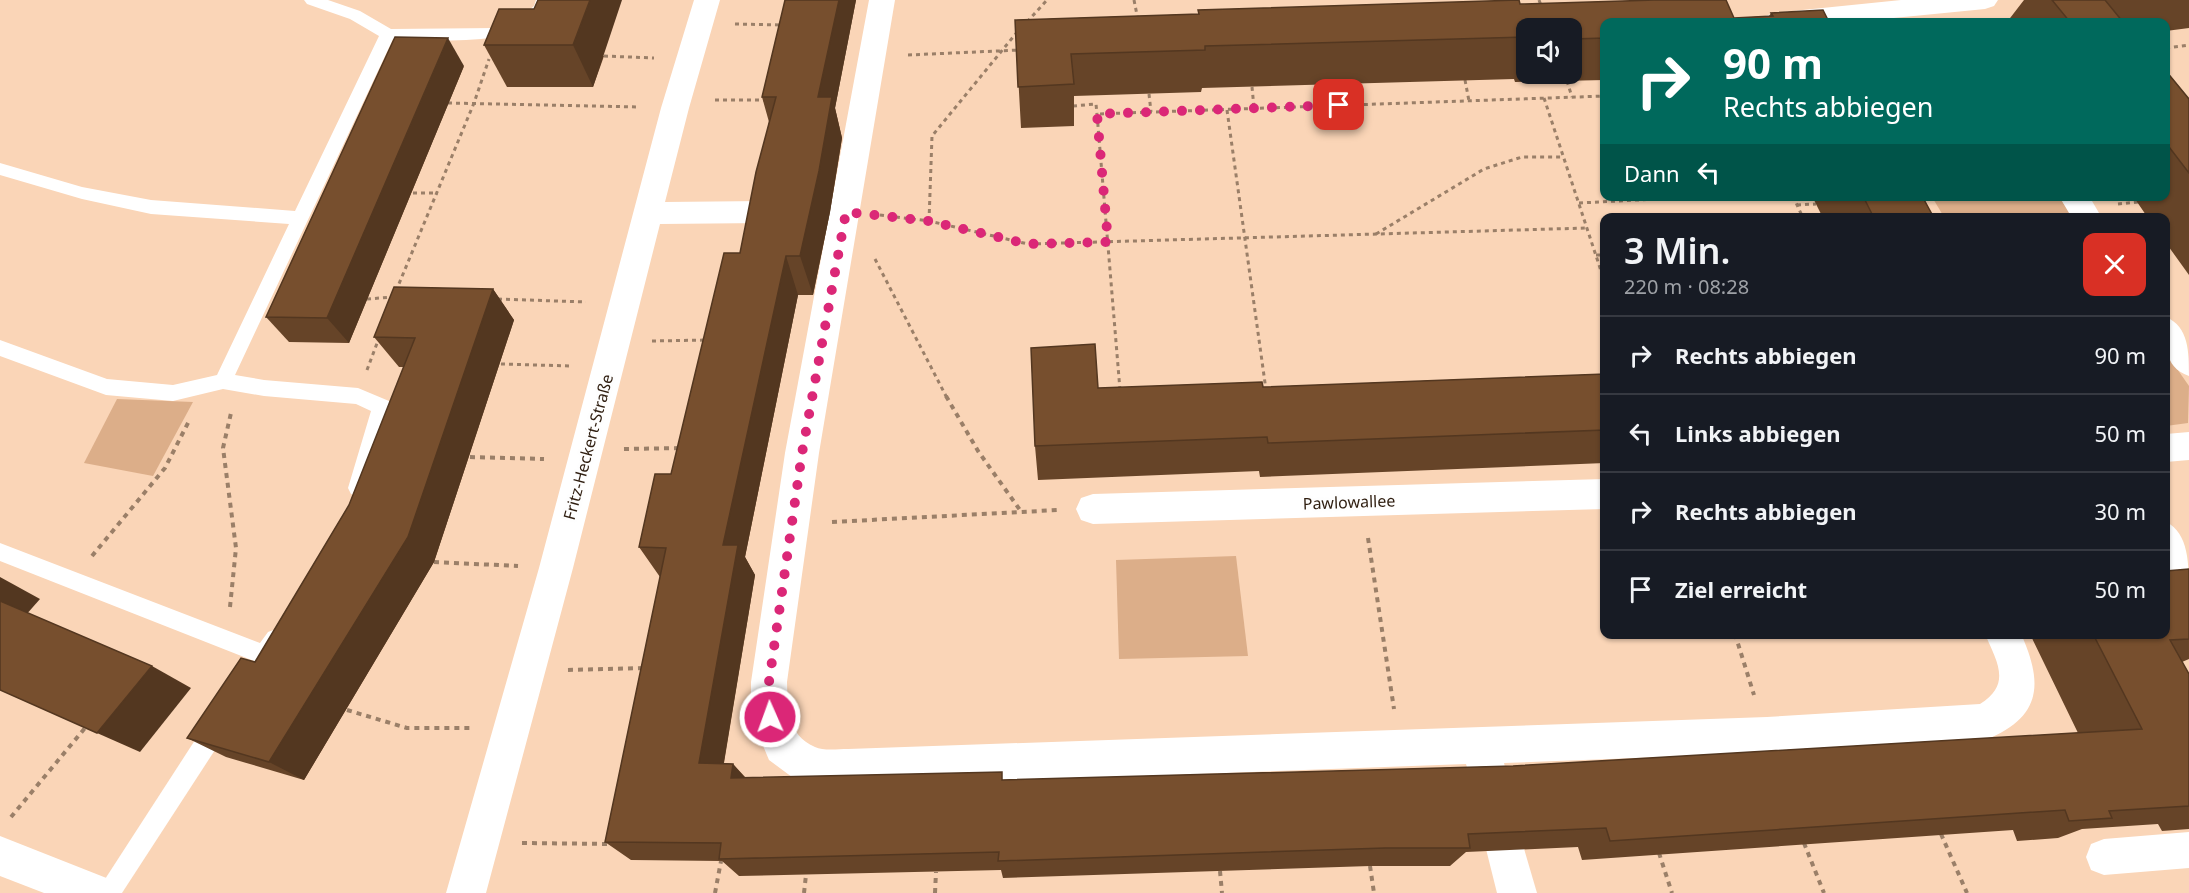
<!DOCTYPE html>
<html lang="de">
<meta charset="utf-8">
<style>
body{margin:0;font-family:"Noto Sans",sans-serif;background:#242831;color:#f1f3f6;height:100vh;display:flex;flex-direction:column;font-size:22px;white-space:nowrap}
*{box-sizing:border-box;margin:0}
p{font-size:20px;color:#9ea1a6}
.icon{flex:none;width:33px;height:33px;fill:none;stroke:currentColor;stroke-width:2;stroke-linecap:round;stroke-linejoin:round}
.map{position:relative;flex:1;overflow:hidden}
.panel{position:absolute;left:1600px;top:213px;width:570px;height:426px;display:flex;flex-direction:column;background:#171b24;border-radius:12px;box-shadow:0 2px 4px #0004}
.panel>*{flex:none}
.banner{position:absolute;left:1600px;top:18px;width:570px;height:183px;border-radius:12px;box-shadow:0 2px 4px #0004;background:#00695c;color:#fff;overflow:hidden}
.controls{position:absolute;left:1516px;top:18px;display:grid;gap:12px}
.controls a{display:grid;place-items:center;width:66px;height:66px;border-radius:12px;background:#171b24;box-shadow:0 2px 4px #0004;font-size:30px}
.pin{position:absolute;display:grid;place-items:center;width:51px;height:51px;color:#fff;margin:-26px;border-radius:12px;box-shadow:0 3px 9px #0006}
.me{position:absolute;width:66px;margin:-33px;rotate:358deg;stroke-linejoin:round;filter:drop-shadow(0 0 4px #0008)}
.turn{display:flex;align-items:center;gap:21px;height:126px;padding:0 24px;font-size:27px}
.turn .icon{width:78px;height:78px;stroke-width:2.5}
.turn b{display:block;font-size:42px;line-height:51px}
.then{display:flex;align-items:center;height:57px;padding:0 24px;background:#0003;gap:12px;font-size:22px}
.round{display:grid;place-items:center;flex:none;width:63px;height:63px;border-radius:12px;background:#242831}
.headline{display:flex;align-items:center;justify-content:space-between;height:102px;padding:0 24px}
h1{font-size:36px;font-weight:600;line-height:45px}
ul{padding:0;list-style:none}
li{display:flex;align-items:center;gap:18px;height:78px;padding:0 24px;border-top:2px solid #363941}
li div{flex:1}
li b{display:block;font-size:22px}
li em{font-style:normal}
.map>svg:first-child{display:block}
.green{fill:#dcae89}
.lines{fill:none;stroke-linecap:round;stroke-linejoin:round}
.path-far1{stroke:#9a7f68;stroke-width:3;stroke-dasharray:4 4;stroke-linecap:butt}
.path{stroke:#9a7f68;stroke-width:4;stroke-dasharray:5 5;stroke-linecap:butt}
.service{fill:#fff;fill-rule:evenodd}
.pedestrian{fill:#fff;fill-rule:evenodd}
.minor{fill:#fff;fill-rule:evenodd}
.wall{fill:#664428;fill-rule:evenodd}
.shaded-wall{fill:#533720}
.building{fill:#774f2e;stroke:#533720;stroke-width:1.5}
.route{stroke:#db2777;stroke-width:10;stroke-dasharray:0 18}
.labels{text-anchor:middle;stroke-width:6;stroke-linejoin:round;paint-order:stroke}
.street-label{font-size:16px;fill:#2f1e10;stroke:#fefefe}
</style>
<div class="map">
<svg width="2189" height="893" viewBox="0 0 2189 893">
<rect width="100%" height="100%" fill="#fad5b7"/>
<!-- green -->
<g class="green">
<path d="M1932,197H2059L2073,217H1944Z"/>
<path d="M2166,353L2189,386L2188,423L2166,426Z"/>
<path d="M117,399L193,402L153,476L84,463Z"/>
<path d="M1236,556L1248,656L1119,659L1116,560Z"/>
</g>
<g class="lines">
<!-- path-far1 -->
<g class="path-far1">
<path d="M1134,0L1138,20"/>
<path d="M1539,0L1542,8"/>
<path d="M1027,22L1047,0"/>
<path d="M735,24L782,25"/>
<path d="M2166,48L2189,45"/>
<path d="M908,55L1020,50"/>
<path d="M604,56L654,58"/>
<path d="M1465,80L1469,101"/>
<path d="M1567,81L1572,97"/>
<path d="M1357,84L1361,104"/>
<path d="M1252,87L1254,108"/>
<path d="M1149,94L1151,112"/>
<path d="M1544,98L1605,283"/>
<path d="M715,100H768"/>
<path d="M448,103L638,107"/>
<path d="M1073,106L1096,104L1097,114"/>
<path d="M1227,110L1266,390"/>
<path d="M413,193H438"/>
<path d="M1793,196L1803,218"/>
<path d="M1579,203L1715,196"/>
<path d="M2118,204L2138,202"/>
<path d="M1797,205L1816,204"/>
<path d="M880,215L929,221L1028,244L1587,228"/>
<path d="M2121,217L2147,215"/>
<path d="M1818,218L1822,217"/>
<path d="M929,221L932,136L1018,31"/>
<path d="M1376,234L1484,169L1522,157H1564"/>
<path d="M1596,255H1605"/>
<path d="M875,259L947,398"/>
<path d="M396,291L474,103L489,59"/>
<path d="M367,299L394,297"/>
<path d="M498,299L586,302"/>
<path d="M652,341L707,340"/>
<path d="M501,364L572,366"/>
<path d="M367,370L379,338"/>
<path d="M1120,390L1097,114L1605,96"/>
</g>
<!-- path -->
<g class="path">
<path d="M946,396L978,451L1020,510"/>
<path d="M624,449L683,448"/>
<path d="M470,457L544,459"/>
<path d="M832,522L1058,510"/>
<path d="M1368,538L1394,709"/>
<path d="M92,556L165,468L190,419"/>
<path d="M434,562L518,566"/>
<path d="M230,607L236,548L223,448L231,413"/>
<path d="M1735,634L1754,695"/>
<path d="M568,670L645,668"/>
<path d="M347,710L407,728H472"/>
<path d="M11,817L85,728"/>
<path d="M1941,834L1967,893"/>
<path d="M522,843L611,844"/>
<path d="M1804,843L1824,893"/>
<path d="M1659,853L1672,893"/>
<path d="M1370,866L1374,893"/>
<path d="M1220,871L1222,893"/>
<path d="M715,893L721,861"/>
<path d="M804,893L806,875"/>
<path d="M935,893L936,872"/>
</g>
<!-- service -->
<g class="service">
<path d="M304,0H328L360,11L391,29L496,28L516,21L534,6L536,0H552C529,52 441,39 393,39L235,375L264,380L358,388L389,401L392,407L368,488L365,494L358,497L351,494L348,488L371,411L356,404L264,396L223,389L173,401L106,395L0,356V340L107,379L173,385L217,375L289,224L151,214L82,199L0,175V163L82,187L151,200L295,211L379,36L350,19L307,4Z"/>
<path d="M0,543L260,643L268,632L276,629L284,632L287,639L272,662L264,665L0,561Z"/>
<path d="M218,714L226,717L229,725L226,733L122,893H96L210,717Z"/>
</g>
<!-- pedestrian -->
<path class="pedestrian" d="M2189,832V868L2104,875L2091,870L2086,857L2091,844L2104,839Z"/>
<!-- minor -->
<g class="minor">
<path d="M694,0H720L689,108L665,202L770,201L780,204L785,212L780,220L770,223L660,224L573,568L486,893H446L539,568L661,108Z"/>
<path d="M869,0H895L819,453L787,682C788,708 787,735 815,747C823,751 838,749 848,749L1767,717L1980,704C2012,684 1997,662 1985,634L2022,636C2044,686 2040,718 1985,740L1767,753L1504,763L1510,787L1505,801L1491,806L1477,801L1466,764L848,787L810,786L796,780L769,760L751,717V682L785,453Z"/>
<path d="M1901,0H1998L1994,6L1985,9L1853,22H1761L1765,16L1774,13Z"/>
<path d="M2059,196H2089L2102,218H2072Z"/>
<path d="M2166,317C2189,327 2189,352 2189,376C2162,367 2166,341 2166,317Z"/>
<path d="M2189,432V460L2166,462V434Z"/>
<path d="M1605,479V509L1093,524L1081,520L1076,509L1081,498L1093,494Z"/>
<path d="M2166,522C2189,533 2189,565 2189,592C2158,580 2166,549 2166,522Z"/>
<path d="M1506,829L1520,835L1537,893H1497L1486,849L1492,835Z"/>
<path d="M0,836L109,879L115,893H44L0,876Z"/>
</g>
</g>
<!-- wall -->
<g class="wall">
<path d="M785,0H856L835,108L842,138L830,212L813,295H798L745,557L755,575L724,763L733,764L746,778L1003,780L1513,766L2078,733L2030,634H2166L2189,569V659L2182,662L2189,674V829L2162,831L2158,824L2082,829L2058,838L2017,841L2013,830L1582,860L1578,847L1466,852L1450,866H1370L1003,878L1001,870L739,876L722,861L631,860L605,842L660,577L639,547L671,474L740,253L769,122L762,97Z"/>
<path d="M2024,0H2189V28L2166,31V22H2007Z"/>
<path d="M1520,4L1734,18L1769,16L1771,13L1829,22H1605V80L1515,82L1514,79L1202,88L1201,92L1074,96V126L1021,128L1015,20L1198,14V10ZM1527,28H1572V74H1527Z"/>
<path d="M499,9L604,56L593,87H507L484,45Z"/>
<path d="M464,66L349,343L289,342L266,317Z"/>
<path d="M2166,71L2189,99V275L2166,243V218H2148L2133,196H2166Z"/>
<path d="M1812,196H1922L1934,218H1823Z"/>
<path d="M493,289L514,320L434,562L304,780L226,757L187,738L255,662L349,505L404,367H399L374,337Z"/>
<path d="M1605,374V463L1260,477L1259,471L1038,480L1035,446L1098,388L1263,387Z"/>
</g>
<!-- shaded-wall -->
<g class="shaded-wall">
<path d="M590,0H622L593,87L573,45Z"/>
<path d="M839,0H856L835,108L842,138L830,212L813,295L800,256L818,97Z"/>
<path d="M448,38L464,66L349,343L327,318Z"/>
<path d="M786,256L798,295L745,557L755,575L720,785L699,763L723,545Z"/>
<path d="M493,289L514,320L434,562L304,780L269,762Z"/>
<path d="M0,577L40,599L25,616L0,603Z"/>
<path d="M152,666L191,688L140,752L97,733Z"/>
<path d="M733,764L752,786L731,778Z"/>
</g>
<!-- building -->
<g class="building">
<path d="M538,0H590L573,45H484L499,9H534Z"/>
<path d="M785,0H839L818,97H832L819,171L800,256H786L723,545H738L699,763L733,764L731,778L1002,772V780L1513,766L2142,729L2093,634H2166V571L2189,569V639L2170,640L2189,674V806L2109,811L2112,818L2069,821L2065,810L1610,841L1606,828L1468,834L1470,848H1385L998,861L999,852L719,859L721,843L605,842L666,548L639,547L655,474H671L724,253H740L756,172L776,97H762Z"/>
<path d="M1519,0L1520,4L1656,0H1726L1734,18L1773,16L1771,13L1823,10L1829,22H1605V38L1572,39V28H1527V37L1205,46V50L1071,54L1074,84L1018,87L1015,20L1199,14L1198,10Z"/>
<path d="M2052,0H2105L2123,22H2070Z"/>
<path d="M395,37L448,38L327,318L266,317Z"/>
<path d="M2166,71L2189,99V173L2166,143Z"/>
<path d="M1863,196H1922L1934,218H1874Z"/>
<path d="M394,287L493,289L408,537L269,762L187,738L241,658L255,662L349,505L415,338L374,337Z"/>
<path d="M1095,344L1098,388L1262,382L1263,387L1605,374V430L1268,443L1267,437L1035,446L1031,348Z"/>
<path d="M0,601L152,666L97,733L0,690Z"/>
</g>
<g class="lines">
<!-- route -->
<path class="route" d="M770,717L769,682L802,453L846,212L929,221L1028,244L1108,242L1097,114L1339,105"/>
</g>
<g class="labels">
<!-- street labels -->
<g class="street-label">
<text transform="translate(588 447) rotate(-75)" y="6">Fritz-Heckert-Straße</text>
<text transform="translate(1349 502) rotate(-2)" y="6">Pawlowallee</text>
</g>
</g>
</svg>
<div class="controls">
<a><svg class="icon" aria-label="sound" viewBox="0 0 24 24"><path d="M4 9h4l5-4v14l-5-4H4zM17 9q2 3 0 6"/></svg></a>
</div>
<div class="pin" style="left:1339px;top:105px;background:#d93025"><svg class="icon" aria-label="arrive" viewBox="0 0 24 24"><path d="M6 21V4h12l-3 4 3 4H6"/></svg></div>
<svg class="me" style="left:770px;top:717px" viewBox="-20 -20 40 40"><circle r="17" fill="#db2777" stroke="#fff" stroke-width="3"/><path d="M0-11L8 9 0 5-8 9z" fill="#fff"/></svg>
<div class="banner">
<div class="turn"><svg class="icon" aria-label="right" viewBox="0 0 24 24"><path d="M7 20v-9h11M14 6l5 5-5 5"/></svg><div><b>90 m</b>Rechts abbiegen</div></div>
<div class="then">Dann<svg class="icon" aria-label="left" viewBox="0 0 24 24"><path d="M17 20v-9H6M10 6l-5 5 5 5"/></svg></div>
</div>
<section class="panel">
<div class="headline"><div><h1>3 Min.</h1><p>220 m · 08:28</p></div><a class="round" style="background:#d93025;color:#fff"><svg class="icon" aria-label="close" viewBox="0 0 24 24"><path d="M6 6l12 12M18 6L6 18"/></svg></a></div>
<ul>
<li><svg class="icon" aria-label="right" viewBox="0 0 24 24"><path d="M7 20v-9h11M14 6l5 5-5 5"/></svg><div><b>Rechts abbiegen</b></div><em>90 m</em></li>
<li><svg class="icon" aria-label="left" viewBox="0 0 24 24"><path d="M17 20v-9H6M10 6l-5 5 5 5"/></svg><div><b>Links abbiegen</b></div><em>50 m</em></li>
<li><svg class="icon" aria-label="right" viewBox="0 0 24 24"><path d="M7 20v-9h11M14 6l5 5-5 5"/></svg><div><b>Rechts abbiegen</b></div><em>30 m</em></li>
<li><svg class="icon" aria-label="arrive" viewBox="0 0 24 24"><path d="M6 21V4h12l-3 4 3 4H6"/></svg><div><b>Ziel erreicht</b></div><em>50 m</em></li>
</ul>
</section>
</div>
